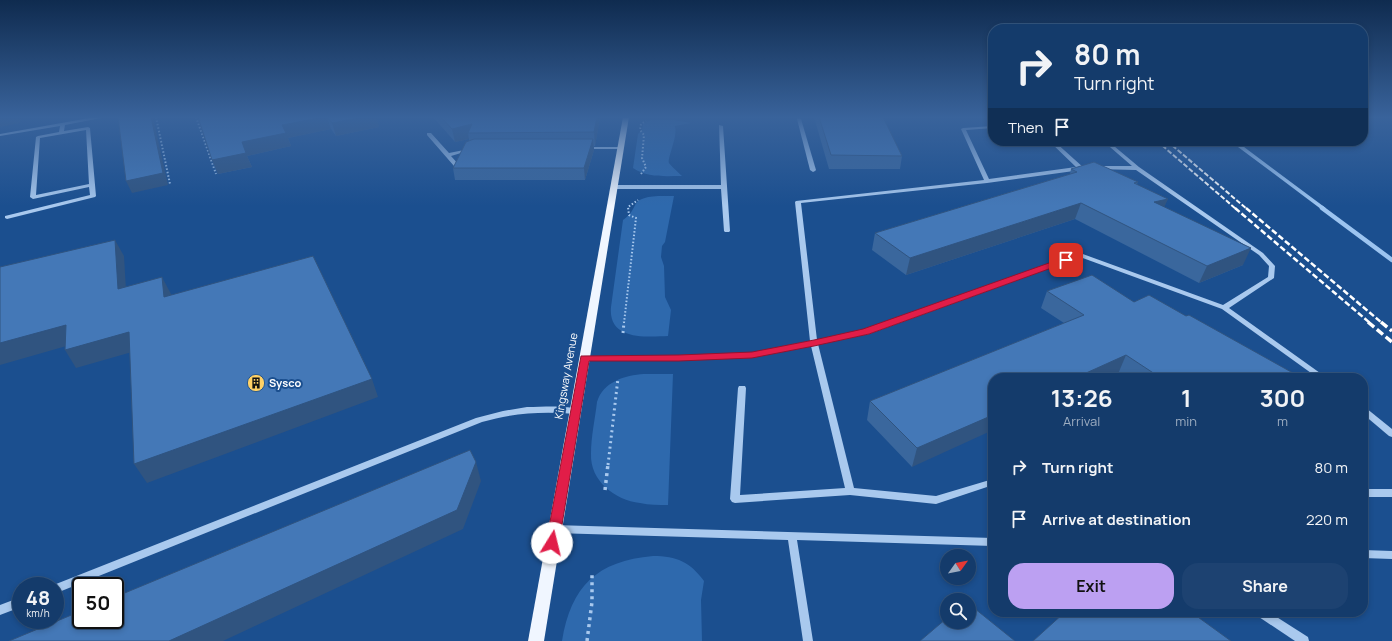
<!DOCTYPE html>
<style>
body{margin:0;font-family:Manrope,sans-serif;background:#1d4271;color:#f1f3f6;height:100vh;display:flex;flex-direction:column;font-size:15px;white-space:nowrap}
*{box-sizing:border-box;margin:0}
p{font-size:13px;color:#9dadc1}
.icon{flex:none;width:22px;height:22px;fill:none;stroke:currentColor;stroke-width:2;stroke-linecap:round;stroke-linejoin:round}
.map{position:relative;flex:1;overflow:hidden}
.panel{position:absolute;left:988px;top:373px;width:380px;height:244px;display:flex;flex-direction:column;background:#143b6b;border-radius:16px;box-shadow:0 2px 6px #0003,0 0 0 1px #33557e}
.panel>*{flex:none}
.guide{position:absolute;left:988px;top:24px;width:380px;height:122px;border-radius:16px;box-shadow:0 2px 6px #0003,0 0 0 1px #33557e;background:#143b6b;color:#f1f3f6;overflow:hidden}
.needle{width:26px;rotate:57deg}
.controls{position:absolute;left:940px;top:549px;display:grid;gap:8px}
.controls a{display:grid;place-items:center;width:36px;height:36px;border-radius:50%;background:#143b6b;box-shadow:0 2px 6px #0003,0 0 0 1px #33557e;font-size:20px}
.speed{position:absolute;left:12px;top:577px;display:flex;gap:8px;font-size:20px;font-weight:700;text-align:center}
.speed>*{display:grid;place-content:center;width:52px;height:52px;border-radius:50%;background:#143b6b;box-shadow:0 2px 6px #0003,0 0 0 1px #33557e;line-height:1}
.speed small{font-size:10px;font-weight:400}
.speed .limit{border:2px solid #111;border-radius:6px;background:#fff;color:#111}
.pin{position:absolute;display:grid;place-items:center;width:34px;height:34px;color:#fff;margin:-17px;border-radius:8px;box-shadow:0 2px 6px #0006}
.me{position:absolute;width:44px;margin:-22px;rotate:9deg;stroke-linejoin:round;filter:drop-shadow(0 0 3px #0008)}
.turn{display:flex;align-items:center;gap:14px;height:84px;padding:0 20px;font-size:18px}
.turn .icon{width:52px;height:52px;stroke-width:2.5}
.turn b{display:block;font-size:28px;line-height:34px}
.then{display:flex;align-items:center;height:38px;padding:0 20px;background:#0003;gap:8px;font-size:15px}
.eta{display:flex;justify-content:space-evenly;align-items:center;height:68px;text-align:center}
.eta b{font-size:24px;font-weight:700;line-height:28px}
.cta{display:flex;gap:8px;margin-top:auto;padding:8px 20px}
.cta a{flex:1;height:46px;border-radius:16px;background:#bca0f2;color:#111;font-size:16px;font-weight:700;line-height:46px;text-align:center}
.cta a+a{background:#1d4271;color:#f1f3f6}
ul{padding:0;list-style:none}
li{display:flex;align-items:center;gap:12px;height:52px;padding:0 20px}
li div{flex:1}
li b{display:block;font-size:15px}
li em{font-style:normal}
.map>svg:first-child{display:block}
.green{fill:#2e69ad}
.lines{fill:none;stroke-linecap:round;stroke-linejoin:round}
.stream-far1{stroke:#9cc4f0;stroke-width:3.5}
.stream{stroke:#9cc4f0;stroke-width:4.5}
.path-far2{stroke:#a9c9ee;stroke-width:2;stroke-dasharray:1.5 2;stroke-linecap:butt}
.path-far1{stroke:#a9c9ee;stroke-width:3;stroke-dasharray:2 3.5;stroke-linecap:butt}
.path{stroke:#a9c9ee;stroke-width:3.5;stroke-dasharray:3 4;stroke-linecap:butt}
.minor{fill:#a9c9ee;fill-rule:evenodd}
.major{fill:#f0f6ff;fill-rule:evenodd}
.rail-far2{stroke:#fff;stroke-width:2;stroke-dasharray:5 2;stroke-linecap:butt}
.rail-far1{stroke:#fff;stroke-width:2.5;stroke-dasharray:6 2.5;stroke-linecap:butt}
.rail{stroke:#fff;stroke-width:3.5;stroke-dasharray:8 3.5;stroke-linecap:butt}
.wall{fill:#3a679d}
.shaded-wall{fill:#305480}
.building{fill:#4478b7;stroke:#305480}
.route{fill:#e11d48;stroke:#92132f}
.labels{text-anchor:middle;stroke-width:4;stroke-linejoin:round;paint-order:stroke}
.street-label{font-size:11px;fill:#fff;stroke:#1b4f8f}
.poi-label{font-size:11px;font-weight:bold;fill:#fff;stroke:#1b4f8f;text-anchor:start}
</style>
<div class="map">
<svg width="1392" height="641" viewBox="0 0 1392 641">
<rect width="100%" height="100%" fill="#1b4f8f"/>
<!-- green -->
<g class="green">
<path d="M651,120H674L691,123L675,126C678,137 667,158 669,163C670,165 680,174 682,176C665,176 648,178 633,168L638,134L642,130L643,124Z"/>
<path d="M658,196H674L665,242L662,246L661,257L664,266L665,297L671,310L668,336C645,337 608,340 611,307L623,220C641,208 627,198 658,196Z"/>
<path d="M644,374H673L668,505C659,505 649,505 640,503C615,500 590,481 591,454C591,437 595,419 597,402C603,382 625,375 644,374Z"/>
<path d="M653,556C677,556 690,562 704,581L701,600L702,641H562C571,586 597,561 653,556Z"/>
</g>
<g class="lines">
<!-- stream-far1 -->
<path class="stream-far1" d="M1233,141L1324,209"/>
<!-- stream -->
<path class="stream" d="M1322,208L1392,260"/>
<!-- path-far2 -->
<g class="path-far2">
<path d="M156,117L170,184"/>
<path d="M196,117L216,174"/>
<path d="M641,174L646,167L642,158L644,135L640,130L641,124L646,121"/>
<path d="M624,323L636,218L629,215L628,207L638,200"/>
</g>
<!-- path-far1 -->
<g class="path-far1">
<path d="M623,333L624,322"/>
<path d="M608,465L618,378"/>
</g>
<!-- path -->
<g class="path">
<path d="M605,490L608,464"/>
<path d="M587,641L592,602V575"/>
</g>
<!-- minor -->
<g class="minor">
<path d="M95,117H103L101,118L65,125L64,131L88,127L90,128L96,196L95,197L7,219L5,218V216L90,195L89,187L33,199L30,197L36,137L38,136L59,132L60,126L0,136V134ZM86,130L89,184L36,195L40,138Z"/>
<path d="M797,118L801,119L816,170L815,171L813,172L810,170L797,119Z"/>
<path d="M719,125L723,126L730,231L729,232H725L724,231L721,189H614L611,187L614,185H721Z"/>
<path d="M993,126V128L966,130L989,179L1076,167L1049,141H1054L1084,168L1081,170L987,183L801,203L817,340L864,330L1080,253L1223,305L1268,277L1269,266L1259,255L1136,170L1096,169L1095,168L1098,166H1132L1103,141H1108L1139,167L1263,253L1275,266L1274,278L1229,308L1327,378H1318L1222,309L1080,257L869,334L818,344L854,488L936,496L993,479V485L936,504L850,495L735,503L732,502L730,499L738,388L739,386H745L746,388L740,495L845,488L811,346L752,357L679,360H584L580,358L584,356H679L752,353L810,341L795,202L796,201L984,180L961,129L963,128Z"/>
<path d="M427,133H431L449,153L469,149L471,150L451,156L459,165L454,166L427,135Z"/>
<path d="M583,147H621L623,148L621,149H583Z"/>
<path d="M527,407C543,407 562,405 578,409L579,411L578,413L575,414C543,411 513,413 482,422L59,592L55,594V586H51L476,418L503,411Z"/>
<path d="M1363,407L1366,408L1392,429V437L1389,436L1363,414Z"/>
<rect x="1363" y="489" width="29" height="8"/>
<path d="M554,525L993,538V546L797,540L813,641H803L788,540L554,533L551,532L549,529L551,526Z"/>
<path d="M1363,550L1392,551V559L1363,558Z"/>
<path d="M21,597V607L0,615V605Z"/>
<path d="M1255,612H1269L1308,637L1309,641H1295L1256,615Z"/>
</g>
<!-- major -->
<path class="major" d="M623,117H629L544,641H528Z"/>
<!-- rail-far2 -->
<g class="rail-far2">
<path d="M1157,141L1236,209"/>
<path d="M1167,141L1247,209"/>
</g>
<!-- rail-far1 -->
<g class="rail-far1">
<path d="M1235,208L1370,323"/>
<path d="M1246,208L1382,323"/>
</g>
<!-- rail -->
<g class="rail">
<path d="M1368,322L1392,342"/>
<path d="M1381,322L1392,331"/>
</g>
</g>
<!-- wall -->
<g class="wall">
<path d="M198,117H390L377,119L379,127L336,136L331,129L288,138L291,146L247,156L252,167L218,174L212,160Z"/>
<path d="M433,117H600V118L595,146H594V150L585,180H455L453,168L469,141V139L455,142Z"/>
<path d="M814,117H883L902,156L900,169H829Z"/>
<path d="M1071,169L1138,182L1137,184L1164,207L1243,265L1199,283L1075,219L906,275L872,250L875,233L1070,174Z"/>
<path d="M1047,291L1134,302L1186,316L1302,378H1125L1118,374L1108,378H993L912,467L867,420L870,401L1064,323L1041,308Z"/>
</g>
<!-- shaded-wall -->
<g class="shaded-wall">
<path d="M0,117H21L20,123L0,127Z"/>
<path d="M151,117H153L168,185L132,193L126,181Z"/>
<path d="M324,117H327L331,129L288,138L291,146L247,156L252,167L218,174L212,160L242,142L282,125Z"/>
<path d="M363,117H390L377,119L379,127L336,136L332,123Z"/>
<path d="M420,117H429L421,118Z"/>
<path d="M597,117H600V118L595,146L594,132Z"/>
<path d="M472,124L468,133L469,139L455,142L452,129Z"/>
<path d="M593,139L594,150L585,180L584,168Z"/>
<path d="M1168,199L1161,214L1154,202Z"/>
<path d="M1081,203L1075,219L906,275L910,258Z"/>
<path d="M115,240L124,256L127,306L118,289Z"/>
<path d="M1251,248L1243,265L1199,283L1207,266Z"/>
<path d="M162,277L171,294L173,314L164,297Z"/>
<path d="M66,325L77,343L0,365V343Z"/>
<path d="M129,332L139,350L76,368L65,350Z"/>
<path d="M1126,355L1118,374L1108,378H1075Z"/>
<path d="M372,379L378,397L147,483L134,464Z"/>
<path d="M993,415V430L912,467L917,448Z"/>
<path d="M476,462L481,481L463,529L223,641H169Z"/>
</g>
<!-- building -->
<g class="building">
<path d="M118,117H151L163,173L126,181Z"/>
<path d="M198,117H324L282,125L286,133L242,142L246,153L212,160Z"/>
<path d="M327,117H363L332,123Z"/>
<path d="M441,117H597L594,132L468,133L472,124L452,129Z"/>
<path d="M819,117H883L902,156L831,155Z"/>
<path d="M474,139H593L584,168H453L466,142Z"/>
<path d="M1094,162L1138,182L1134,183L1168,199L1154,202L1251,248L1207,266L1081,203L910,258L875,233L1077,172L1071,169Z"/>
<path d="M115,240L118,289L162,277L164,297L313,256L372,379L134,464L129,332L65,350L66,325L0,343V267Z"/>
<path d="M1092,275L1134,302L1149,295L1186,316L1189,315L1302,378H1161L1126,355L1075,378H993V415L917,448L870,401L1084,315L1047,291Z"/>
<path d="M470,450L476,462L457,510L169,641H9L81,611V620H115V597Z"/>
<path d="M969,604L1015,641H920L947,618V622H969Z"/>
<path d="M1065,612H1191L1231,641H1033Z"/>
</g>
<!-- sky -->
<linearGradient id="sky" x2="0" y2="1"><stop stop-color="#0f2b4f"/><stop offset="0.57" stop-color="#39639b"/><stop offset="1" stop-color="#39639b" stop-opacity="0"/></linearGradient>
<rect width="1392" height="206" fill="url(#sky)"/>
<!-- route -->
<path class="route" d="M1063,258H1068L1070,260L1068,262L869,334L814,346L752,358L679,361H589L559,543L557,547L552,548L548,547L546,543L581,356L679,355L752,352L814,340L863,329Z"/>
<!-- icons -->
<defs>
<symbol id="building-disc" viewBox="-11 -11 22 22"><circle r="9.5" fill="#ffd166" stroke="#1b4f8f"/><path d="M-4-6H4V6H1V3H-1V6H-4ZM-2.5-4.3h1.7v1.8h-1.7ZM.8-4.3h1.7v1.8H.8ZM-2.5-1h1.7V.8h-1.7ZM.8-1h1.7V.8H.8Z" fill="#111"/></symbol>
</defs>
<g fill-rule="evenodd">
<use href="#building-disc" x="246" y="373" width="20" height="20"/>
</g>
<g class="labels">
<!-- street labels -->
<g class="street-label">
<text transform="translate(566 376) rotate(-80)" y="4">Kingsway Avenue</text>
</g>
<!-- poi labels -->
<g class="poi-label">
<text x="269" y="387">Sysco</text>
</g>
</g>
</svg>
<div class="controls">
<a><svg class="needle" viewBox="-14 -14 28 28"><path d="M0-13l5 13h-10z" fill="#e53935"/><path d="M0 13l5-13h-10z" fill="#9dadc1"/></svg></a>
<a><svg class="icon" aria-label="search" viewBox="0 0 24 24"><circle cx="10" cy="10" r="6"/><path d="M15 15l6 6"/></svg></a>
</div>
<div class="speed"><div>48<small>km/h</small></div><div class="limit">50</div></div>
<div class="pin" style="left:1066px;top:260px;background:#d93025"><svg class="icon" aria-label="arrive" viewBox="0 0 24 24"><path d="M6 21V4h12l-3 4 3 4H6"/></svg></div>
<svg class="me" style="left:552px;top:543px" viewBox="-20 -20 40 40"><circle r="19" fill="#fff"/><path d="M0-13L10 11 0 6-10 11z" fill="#e11d48"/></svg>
<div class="guide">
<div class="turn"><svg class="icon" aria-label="right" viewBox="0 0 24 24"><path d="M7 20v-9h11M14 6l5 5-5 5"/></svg><div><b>80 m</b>Turn right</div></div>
<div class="then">Then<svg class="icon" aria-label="arrive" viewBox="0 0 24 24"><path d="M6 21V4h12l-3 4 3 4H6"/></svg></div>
</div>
<section class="panel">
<div class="eta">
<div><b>13:26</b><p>Arrival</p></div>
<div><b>1</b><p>min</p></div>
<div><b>300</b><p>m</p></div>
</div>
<ul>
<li><svg class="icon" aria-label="right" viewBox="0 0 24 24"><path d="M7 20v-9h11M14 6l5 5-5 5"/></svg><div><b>Turn right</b></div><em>80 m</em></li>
<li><svg class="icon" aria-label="arrive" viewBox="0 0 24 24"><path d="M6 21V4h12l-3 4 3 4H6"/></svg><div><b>Arrive at destination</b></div><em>220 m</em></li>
</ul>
<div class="cta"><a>Exit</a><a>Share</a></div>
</section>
</div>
